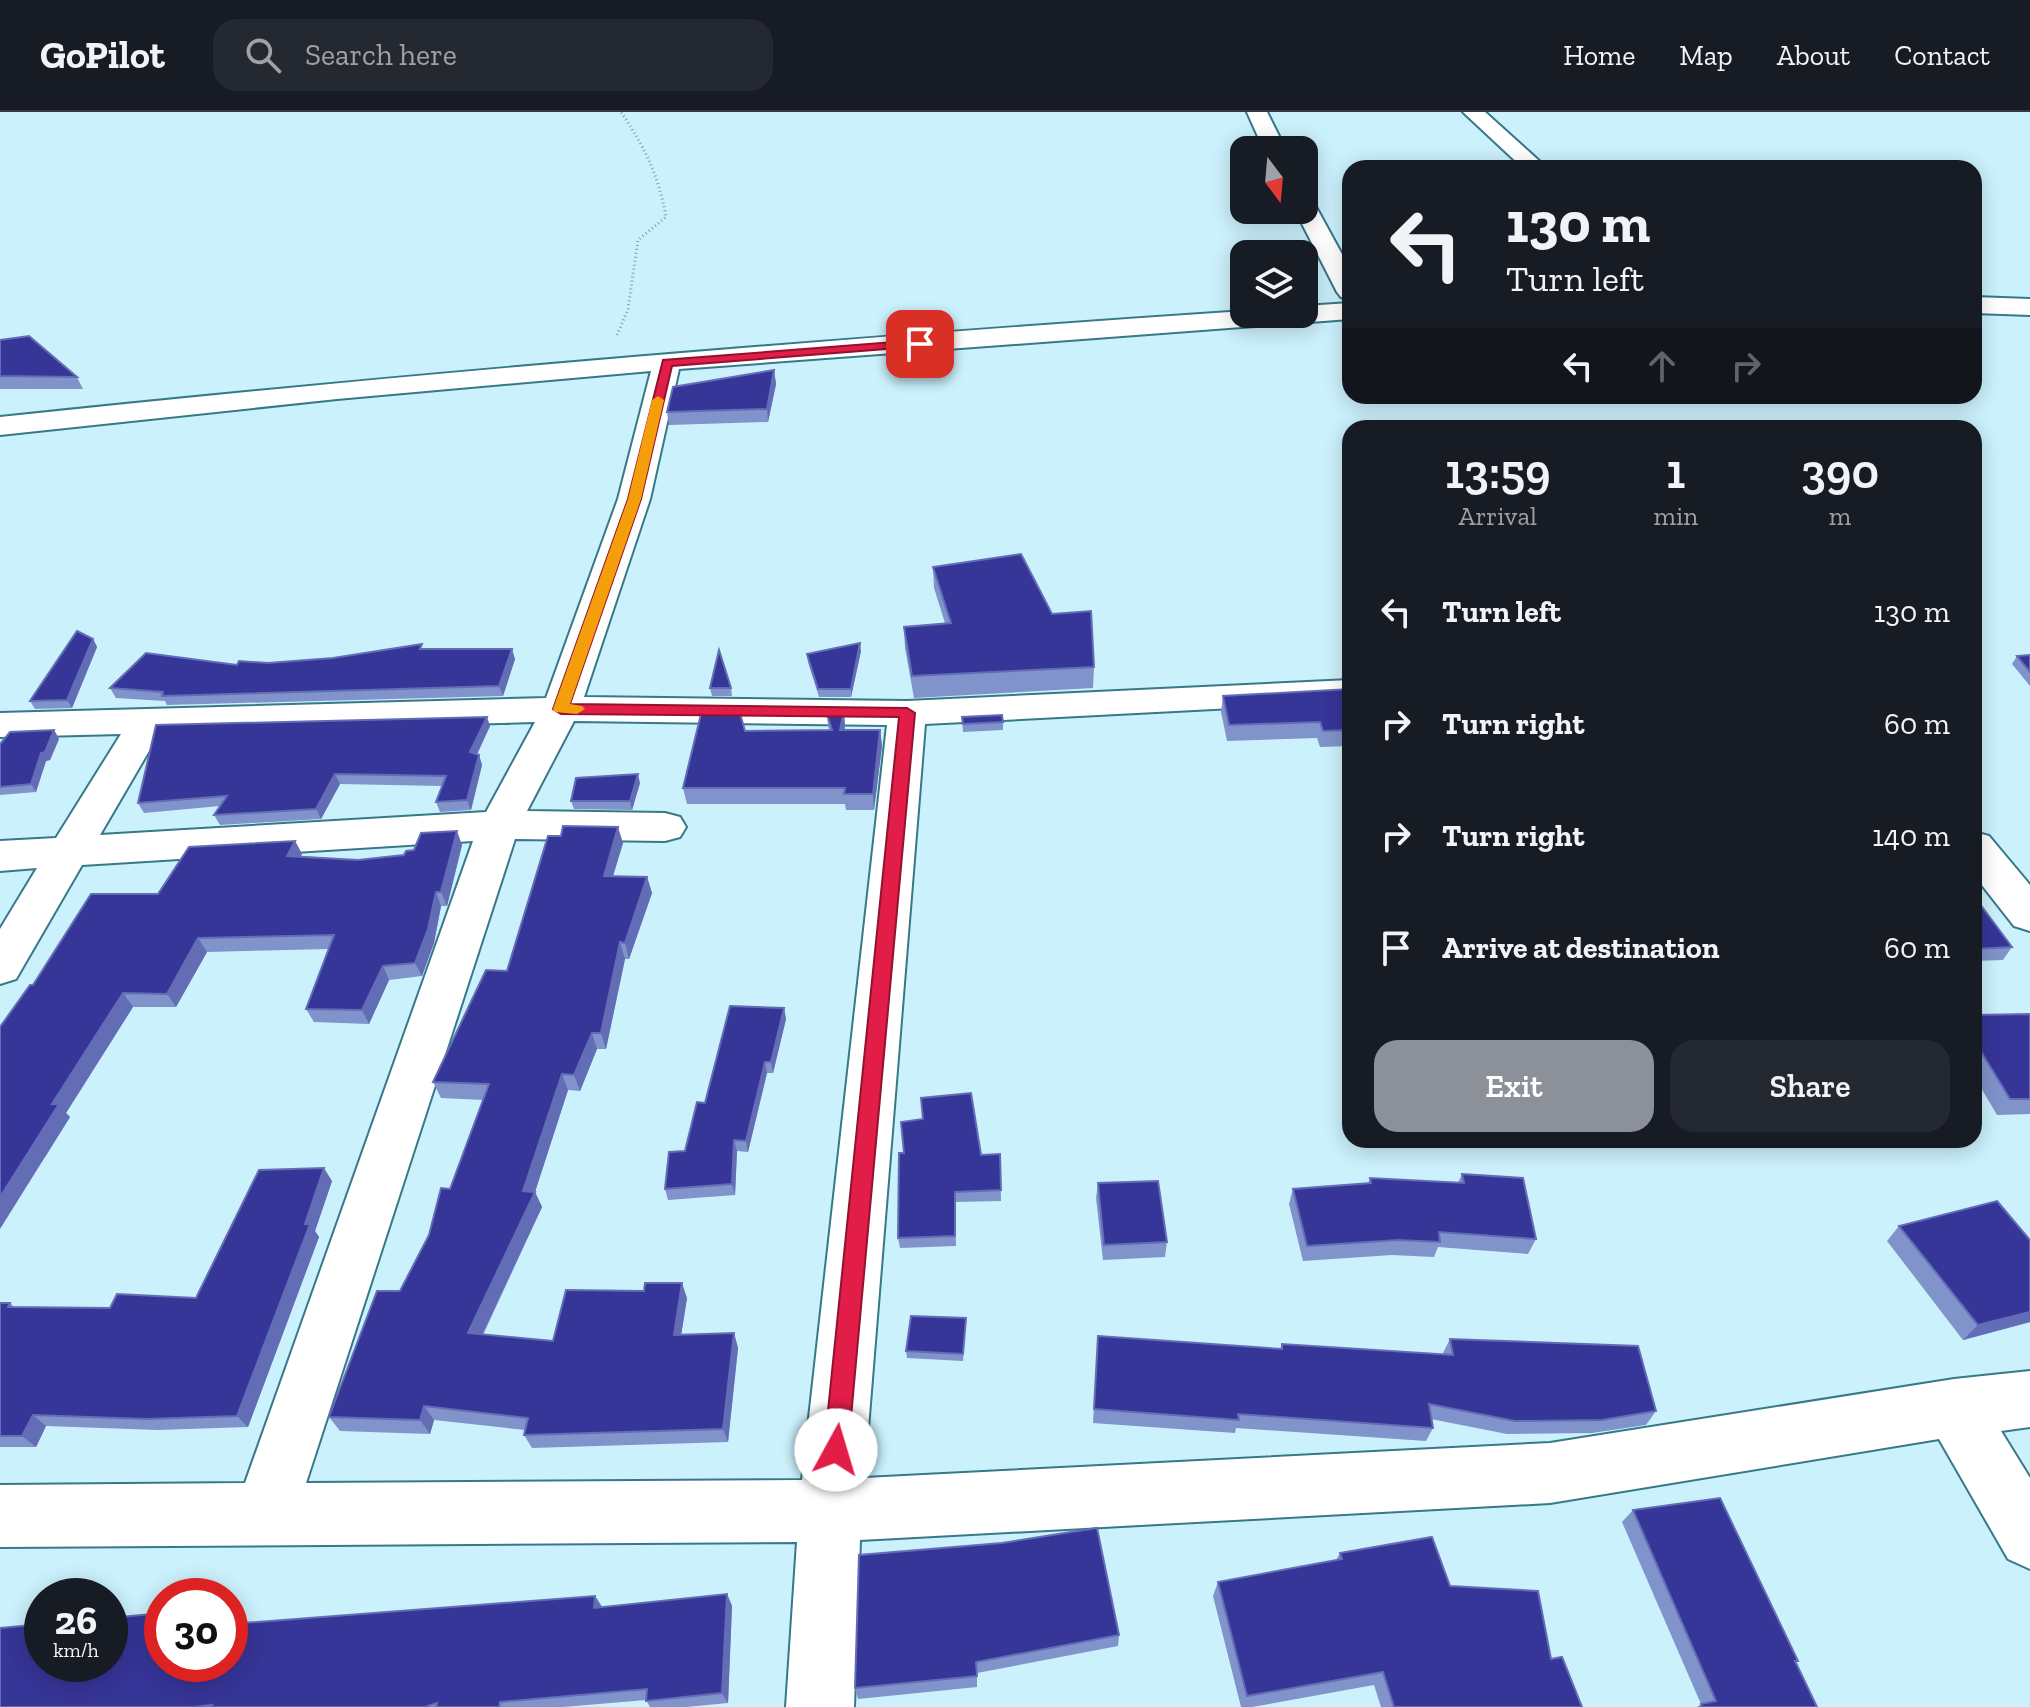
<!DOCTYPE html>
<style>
body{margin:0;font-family:"Zilla Slab",serif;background:#242831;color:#f1f3f6;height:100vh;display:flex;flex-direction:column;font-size:30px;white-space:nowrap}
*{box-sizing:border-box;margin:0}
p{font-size:26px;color:#9ea1a6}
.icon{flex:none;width:44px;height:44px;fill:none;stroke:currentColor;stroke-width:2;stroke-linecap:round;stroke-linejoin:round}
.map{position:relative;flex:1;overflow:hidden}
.drawer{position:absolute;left:1342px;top:308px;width:640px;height:728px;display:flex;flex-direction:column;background:#171b24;border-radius:24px;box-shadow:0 4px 20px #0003}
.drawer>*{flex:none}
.guide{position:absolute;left:1342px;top:48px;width:640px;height:244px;border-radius:24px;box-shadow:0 4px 20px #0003;background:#171b24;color:#f1f3f6;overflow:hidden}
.needle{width:52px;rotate:164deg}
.controls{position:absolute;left:1230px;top:24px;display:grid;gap:16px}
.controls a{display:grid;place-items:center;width:88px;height:88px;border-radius:16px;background:#171b24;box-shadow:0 4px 20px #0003;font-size:40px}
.speed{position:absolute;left:24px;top:1466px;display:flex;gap:16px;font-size:40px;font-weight:700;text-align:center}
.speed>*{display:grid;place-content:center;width:104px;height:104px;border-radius:50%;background:#171b24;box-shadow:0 4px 20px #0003;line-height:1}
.speed small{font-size:20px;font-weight:400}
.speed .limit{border:12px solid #d22;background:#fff;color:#111}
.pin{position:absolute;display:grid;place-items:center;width:68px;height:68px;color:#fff;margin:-34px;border-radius:16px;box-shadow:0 4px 12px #0006}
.me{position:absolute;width:88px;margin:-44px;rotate:6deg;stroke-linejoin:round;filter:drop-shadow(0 0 6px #0008)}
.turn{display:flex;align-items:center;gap:28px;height:168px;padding:0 32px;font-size:36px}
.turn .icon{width:104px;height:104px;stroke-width:2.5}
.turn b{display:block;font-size:56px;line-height:68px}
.lanes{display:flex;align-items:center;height:76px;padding:0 32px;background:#0003;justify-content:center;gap:40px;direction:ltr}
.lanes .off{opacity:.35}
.eta{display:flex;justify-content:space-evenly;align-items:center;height:136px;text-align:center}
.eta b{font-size:48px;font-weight:600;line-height:56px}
.action{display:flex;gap:16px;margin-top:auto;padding:16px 32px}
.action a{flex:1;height:92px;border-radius:24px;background:#8c9099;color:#fff;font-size:32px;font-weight:600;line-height:92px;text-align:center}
.action a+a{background:#242831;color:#f1f3f6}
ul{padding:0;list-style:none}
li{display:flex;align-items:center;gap:24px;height:112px;padding:0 32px}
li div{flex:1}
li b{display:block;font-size:30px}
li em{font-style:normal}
header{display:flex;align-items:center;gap:48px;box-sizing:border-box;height:112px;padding:0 40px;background:#171b24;border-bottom:2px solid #363941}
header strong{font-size:38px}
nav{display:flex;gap:44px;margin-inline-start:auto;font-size:28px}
.search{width:560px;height:72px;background:#242831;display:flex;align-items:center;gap:20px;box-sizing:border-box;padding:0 28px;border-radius:24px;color:#9ea1a6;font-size:30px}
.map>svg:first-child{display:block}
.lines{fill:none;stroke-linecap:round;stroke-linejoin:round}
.minor-casing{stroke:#377889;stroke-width:4}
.path{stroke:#80a1ab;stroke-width:3;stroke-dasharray:1 3;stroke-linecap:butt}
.minor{fill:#fff;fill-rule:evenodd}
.wall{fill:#8093ca}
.shaded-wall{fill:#636db6}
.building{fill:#363598;stroke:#636db6;stroke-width:2}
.route{fill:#e11d48;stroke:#92132f;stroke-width:2}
.slow{fill:#f59e0b}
</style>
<header>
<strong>GoPilot</strong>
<div class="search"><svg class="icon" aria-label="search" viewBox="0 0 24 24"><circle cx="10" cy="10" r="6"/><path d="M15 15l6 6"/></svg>Search here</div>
<nav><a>Home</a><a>Map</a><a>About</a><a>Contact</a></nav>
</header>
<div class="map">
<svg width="2030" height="1595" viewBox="0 0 2030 1595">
<rect width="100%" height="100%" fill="#cbf1fc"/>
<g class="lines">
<defs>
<g id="minor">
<path d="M1247,0H1267L1286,38H1264Z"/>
<path d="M1463,0H1485L1547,56H1523Z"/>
<path d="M1304,86L1312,88L1315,93L1350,157V188L1341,185L1337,180L1295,98H1304Z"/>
<path d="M1974,185L2030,187V203L1974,201Z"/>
<path d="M1350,191V207L679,257L650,387L584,585L907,589L1350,568V590L925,612L864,1366L1550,1331L1954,1267L2030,1259V1315L2001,1319L2030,1366V1457L2008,1447L1939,1327L1550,1391L860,1428L854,1595H786L797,1430L0,1435V1373L245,1371L473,729L82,753L16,867L0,872V817L37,756L0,759V729L56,726L121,622L0,625V601L546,586L618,387L651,259L337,287L0,323V305C414,261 829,227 1244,199V202H1304V194ZM574,609L887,613L802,1368L306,1371L515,727L665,729L680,725L686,715L680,705L665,701L527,699ZM535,610L486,700L100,723L160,620Z"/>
<path d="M1974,720L1989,724L2030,773V819L2014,814L1974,763Z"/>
</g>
</defs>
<!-- minor casing -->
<use href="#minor" class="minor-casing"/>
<!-- path -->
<path class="path" d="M617,223L628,197L638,128L666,105C659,64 644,34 621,0"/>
<!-- minor -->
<use href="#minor" class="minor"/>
</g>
<!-- wall -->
<g class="wall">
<path d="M0,228L77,265L83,277H0Z"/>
<path d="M774,258L776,272L768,310L669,313L667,300Z"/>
<path d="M933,455L1052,502L1094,555L1093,576L914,586L905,536L904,515L945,511L934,476Z"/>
<path d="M93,527L97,535L72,596L35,597L30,589Z"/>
<path d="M424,537L515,547L503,584L167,593L165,589L116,586L110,576L237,553L333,546Z"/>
<path d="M861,539L851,585H819L808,550L807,542Z"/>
<path d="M2030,543V574L2012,552L2017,544Z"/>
<path d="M710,576H731L732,584H712Z"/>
<path d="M1350,577V634L1320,635L1317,626L1227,629L1221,600L1223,584Z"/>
<path d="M826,599H844L845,618H880L882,634L874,698H846L845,692H687L683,676L745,619L829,618Z"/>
<path d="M962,605L1003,610V618L963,620Z"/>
<path d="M490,614L477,643H479L482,653L471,698L440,700L436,690L442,674L340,672L321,707L220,713L214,703L220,694L144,701L138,691Z"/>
<path d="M54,618L59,627L50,648L46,649L36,680L0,683V632Z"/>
<path d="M640,671L632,698L574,697L571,689Z"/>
<path d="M295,729L302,742L301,744L358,748L404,743L462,733L448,790L447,794H441L434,831L422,864L389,868L369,912L314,910L306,897L329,837L207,840L176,895H133L66,1001L70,1005L45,1045L33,873L158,782Z"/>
<path d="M623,731L613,764L647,765L652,781L629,847H625L606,937H597L580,979L568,978L535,1080L542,1095L483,1223L553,1229L687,1186L681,1223L734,1221L738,1236L728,1330L532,1336L524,1323L525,1318L434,1308L430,1322L340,1319L329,1305L400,1179L429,1123L450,1077L484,988L441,986L433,970L507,859Z"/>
<path d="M1974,784L2012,835L2003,848L1974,849Z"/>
<path d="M784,896L786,907L773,961H767L748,1040L737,1039L735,1083L668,1088L665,1077L685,1039Z"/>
<path d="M2030,902V1002L1997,1003L1974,964V903Z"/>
<path d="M1000,1042L1001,1089L955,1090L956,1134L900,1136L898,1126L981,1043Z"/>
<path d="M1462,1062L1536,1127L1528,1142L1438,1135L1434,1145L1392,1143L1303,1149L1289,1092L1293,1077L1368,1072L1370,1066L1458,1071Z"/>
<path d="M332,1069L315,1119L319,1125L248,1315L158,1318L46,1314L36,1335H0V1191H10L14,1195L110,1196L196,1186Z"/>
<path d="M1098,1071L1167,1130L1165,1145L1103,1148L1096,1086Z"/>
<path d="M1899,1114L2030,1128V1210L1963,1228L1887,1129Z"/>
<path d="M966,1206L963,1249L907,1246L906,1239Z"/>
<path d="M1098,1224L1280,1237L1282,1232L1444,1243L1443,1241L1450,1227L1656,1299L1646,1313L1592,1321L1507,1322L1431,1307L1433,1316L1426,1329L1236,1316L1235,1321L1093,1311Z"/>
<path d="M1633,1398L1798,1549L1795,1551L1817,1595H1697L1701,1592L1622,1410Z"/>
<path d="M1340,1441L1450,1474L1551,1547L1582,1595H1381L1374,1573L1252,1595H1241L1213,1484L1218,1470L1336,1448Z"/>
<path d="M859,1443L1119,1523L1118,1534L977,1561V1575L858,1587L855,1576Z"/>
<path d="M727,1482L732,1494L728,1591L686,1595H650L646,1588L563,1595H0L230,1552V1505L232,1507L231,1512L595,1484L602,1495Z"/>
</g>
<!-- shaded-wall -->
<g class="shaded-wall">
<path d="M774,258L776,272L768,310L767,297Z"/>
<path d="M93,527L97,535L72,596L67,588Z"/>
<path d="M860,531L861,539L851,585V577Z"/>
<path d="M512,537L515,547L503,584L499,574Z"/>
<path d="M844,599L845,615L841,634L840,618Z"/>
<path d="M487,605L490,614L473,650L470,640Z"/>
<path d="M54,618L59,627L50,648L46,649L36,680L31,672L41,641Z"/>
<path d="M880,618L882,634L874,698L873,682Z"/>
<path d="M479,643L482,653L471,698L467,688Z"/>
<path d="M335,662L340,672L321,707L316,697Z"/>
<path d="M638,662L640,671L632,698L630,689Z"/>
<path d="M618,715L623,731L608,780L604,764Z"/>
<path d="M457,719L462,733L447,794L441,780Z"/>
<path d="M295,729L302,742L294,757L287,744Z"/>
<path d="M647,765L652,781L629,847L625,831Z"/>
<path d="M436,780L441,794L434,831L422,864L415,851Z"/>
<path d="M198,826L207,840L176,895L167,882Z"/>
<path d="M620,830L625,847L606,937L601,921Z"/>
<path d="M383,854L389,868L369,912L362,898Z"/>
<path d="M123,881L133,895L66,1001L70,1005L0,1117V1085L52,992Z"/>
<path d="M784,896L786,907L773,961L771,950Z"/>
<path d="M592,921L597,937L580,979L574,963Z"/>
<path d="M765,950L767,961L748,1040L746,1029Z"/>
<path d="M562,962L568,978L534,1083L535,1080L542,1095L476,1236L468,1221L523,1079Z"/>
<path d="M734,1028L737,1039L735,1083L732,1072Z"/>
<path d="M324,1056L332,1069L315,1119L319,1125L248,1315L237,1304Z"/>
<path d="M682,1171L687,1186L679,1237L674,1223Z"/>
<path d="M2030,1200V1210L1963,1228L1978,1213Z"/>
<path d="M734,1221L738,1236L728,1330L723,1317Z"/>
<path d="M424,1294L434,1308L430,1322L420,1308Z"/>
<path d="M33,1303L46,1314L36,1335L22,1324Z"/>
<path d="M727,1482L732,1494L728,1591L722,1581Z"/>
<path d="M595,1484L602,1495L594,1496Z"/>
</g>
<!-- building -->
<g class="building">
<path d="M29,224L77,265L0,264V228Z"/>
<path d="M774,258L767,297L667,300L673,275Z"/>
<path d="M1021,442L1052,502L1091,499L1094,555L912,564L904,515L951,511L933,455Z"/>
<path d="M77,519L93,527L67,588L30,589Z"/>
<path d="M860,531L851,577H818L807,542Z"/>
<path d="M422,532L420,537H512L499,574L162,584L163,580L110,576L146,541L237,553L239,549L268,551L333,546Z"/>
<path d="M719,538L731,576H710Z"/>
<path d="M2030,543V560L2017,544Z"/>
<path d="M1350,577V618L1323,619L1320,610L1229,613L1223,584Z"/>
<path d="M702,598H739L745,619L832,618L826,599H844L840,618H880L873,682H844L845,676H683Z"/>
<path d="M1002,603L1003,610L963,612L962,605Z"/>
<path d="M487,605L470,640L479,643L467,688L436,690L446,664L335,662L316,697L214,703L227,684L138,691L156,613Z"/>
<path d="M54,618L45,640L41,641L31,672L0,675V632L10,620Z"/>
<path d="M638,662L630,689H571L576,666Z"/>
<path d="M563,714L618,715L604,764L647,765L625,831L620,830L601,921H592L574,963L562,962L523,1079L535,1080L468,1221L553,1229L566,1178L644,1179L645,1171H682L674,1223L734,1221L723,1317L524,1323L528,1306L424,1294L420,1308L329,1305L377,1179H400L429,1123L441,1076L450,1077L489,972L433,970L486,858L507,859L548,724H561Z"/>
<path d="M457,719L442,776L441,780H436L428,817L415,851L383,854L362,898L306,897L334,823L198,826L167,882L123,881L52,992H59L0,1085V915L30,873H33L91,782H158L189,735L295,729L287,744L358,748L404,743L406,739L414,738L421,721Z"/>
<path d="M1974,784L2012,835L1974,837Z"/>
<path d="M730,894L784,896L771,950H765L746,1029L734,1028L732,1072L665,1077L669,1040L685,1039L697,990L705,991Z"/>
<path d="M2030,902V987H2010L1974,928V903Z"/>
<path d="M971,981L981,1043L1000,1042L1001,1078L955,1080V1124L898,1126L899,1041H904L901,1010L923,1007L921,986Z"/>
<path d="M324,1056L305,1112H310L237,1304L146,1307L33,1303L22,1324H0V1191H10L8,1195L110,1196L117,1182L196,1186L259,1058Z"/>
<path d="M1462,1062L1523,1066L1536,1127L1439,1120L1440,1130L1398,1128L1307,1134L1293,1077L1371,1071L1370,1066L1464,1071Z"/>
<path d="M1158,1069L1167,1130L1104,1133L1098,1071Z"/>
<path d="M1997,1089L2030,1128V1200L1978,1213L1899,1114Z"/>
<path d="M911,1204L966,1206L963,1242L906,1239Z"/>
<path d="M1098,1224L1282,1237V1232L1453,1243L1450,1227L1638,1234L1656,1299L1602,1308L1515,1309L1429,1292L1433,1316L1238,1302L1239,1308L1094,1297Z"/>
<path d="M1720,1386L1798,1549H1795L1817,1595H1702L1701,1592L1716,1589L1633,1398Z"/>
<path d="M1097,1416L1119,1523L976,1550L977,1564L855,1576L859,1443L1002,1431Z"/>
<path d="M1432,1425L1450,1474L1538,1479L1551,1547L1562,1545L1582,1595H1394L1383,1560L1247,1584L1218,1470L1342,1447L1340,1441Z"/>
<path d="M727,1482L722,1581L646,1589L647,1577L500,1590L499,1595H436L437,1591L425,1595H211L212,1593L194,1595H0V1516L42,1512V1552H110V1506L162,1501V1552H230V1512L595,1484L594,1496Z"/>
</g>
<!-- route -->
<path class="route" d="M920,228L924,229V234L672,254L641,387L570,592L907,596L915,601L848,1338L845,1347L836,1350L827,1347L824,1338L899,605L561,602L553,597L628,387L663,248Z"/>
<!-- slow -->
<path class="slow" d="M658,284L664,288L641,387L570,592L582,594L585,597L577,602L555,600L553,597L628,387L652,288Z"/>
</svg>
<div class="controls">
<a><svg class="needle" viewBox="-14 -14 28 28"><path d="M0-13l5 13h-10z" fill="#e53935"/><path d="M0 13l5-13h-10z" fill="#9ea1a6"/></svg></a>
<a><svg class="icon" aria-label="layers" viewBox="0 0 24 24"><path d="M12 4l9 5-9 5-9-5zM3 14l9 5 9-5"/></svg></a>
</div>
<div class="speed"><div>26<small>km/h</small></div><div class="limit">30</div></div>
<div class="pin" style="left:920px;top:232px;background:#d93025"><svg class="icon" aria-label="arrive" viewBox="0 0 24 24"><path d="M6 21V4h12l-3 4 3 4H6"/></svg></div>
<svg class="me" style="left:836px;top:1338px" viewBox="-20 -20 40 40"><circle r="19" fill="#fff"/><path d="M0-13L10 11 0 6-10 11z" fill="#e11d48"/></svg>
<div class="guide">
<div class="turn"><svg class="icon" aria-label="left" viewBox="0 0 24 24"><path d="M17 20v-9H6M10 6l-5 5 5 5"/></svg><div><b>130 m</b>Turn left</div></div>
<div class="lanes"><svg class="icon" aria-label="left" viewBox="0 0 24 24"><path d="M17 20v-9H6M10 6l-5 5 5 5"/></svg><svg class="icon off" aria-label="ahead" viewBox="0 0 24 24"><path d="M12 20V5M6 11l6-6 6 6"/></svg><svg class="icon off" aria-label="right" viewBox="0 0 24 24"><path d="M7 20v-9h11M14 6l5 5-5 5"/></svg></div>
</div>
<section class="drawer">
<div class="eta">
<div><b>13:59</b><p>Arrival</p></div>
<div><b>1</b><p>min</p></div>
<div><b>390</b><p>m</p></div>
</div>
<ul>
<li><svg class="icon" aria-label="left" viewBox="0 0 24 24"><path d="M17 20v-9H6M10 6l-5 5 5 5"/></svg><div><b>Turn left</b></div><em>130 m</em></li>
<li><svg class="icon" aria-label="right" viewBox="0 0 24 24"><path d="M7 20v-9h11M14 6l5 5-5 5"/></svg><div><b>Turn right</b></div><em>60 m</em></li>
<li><svg class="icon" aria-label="right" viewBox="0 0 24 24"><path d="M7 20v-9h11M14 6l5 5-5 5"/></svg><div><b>Turn right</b></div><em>140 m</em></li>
<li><svg class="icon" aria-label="arrive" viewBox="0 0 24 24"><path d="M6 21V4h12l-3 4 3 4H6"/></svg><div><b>Arrive at destination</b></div><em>60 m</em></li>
</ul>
<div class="action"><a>Exit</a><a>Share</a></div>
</section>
</div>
